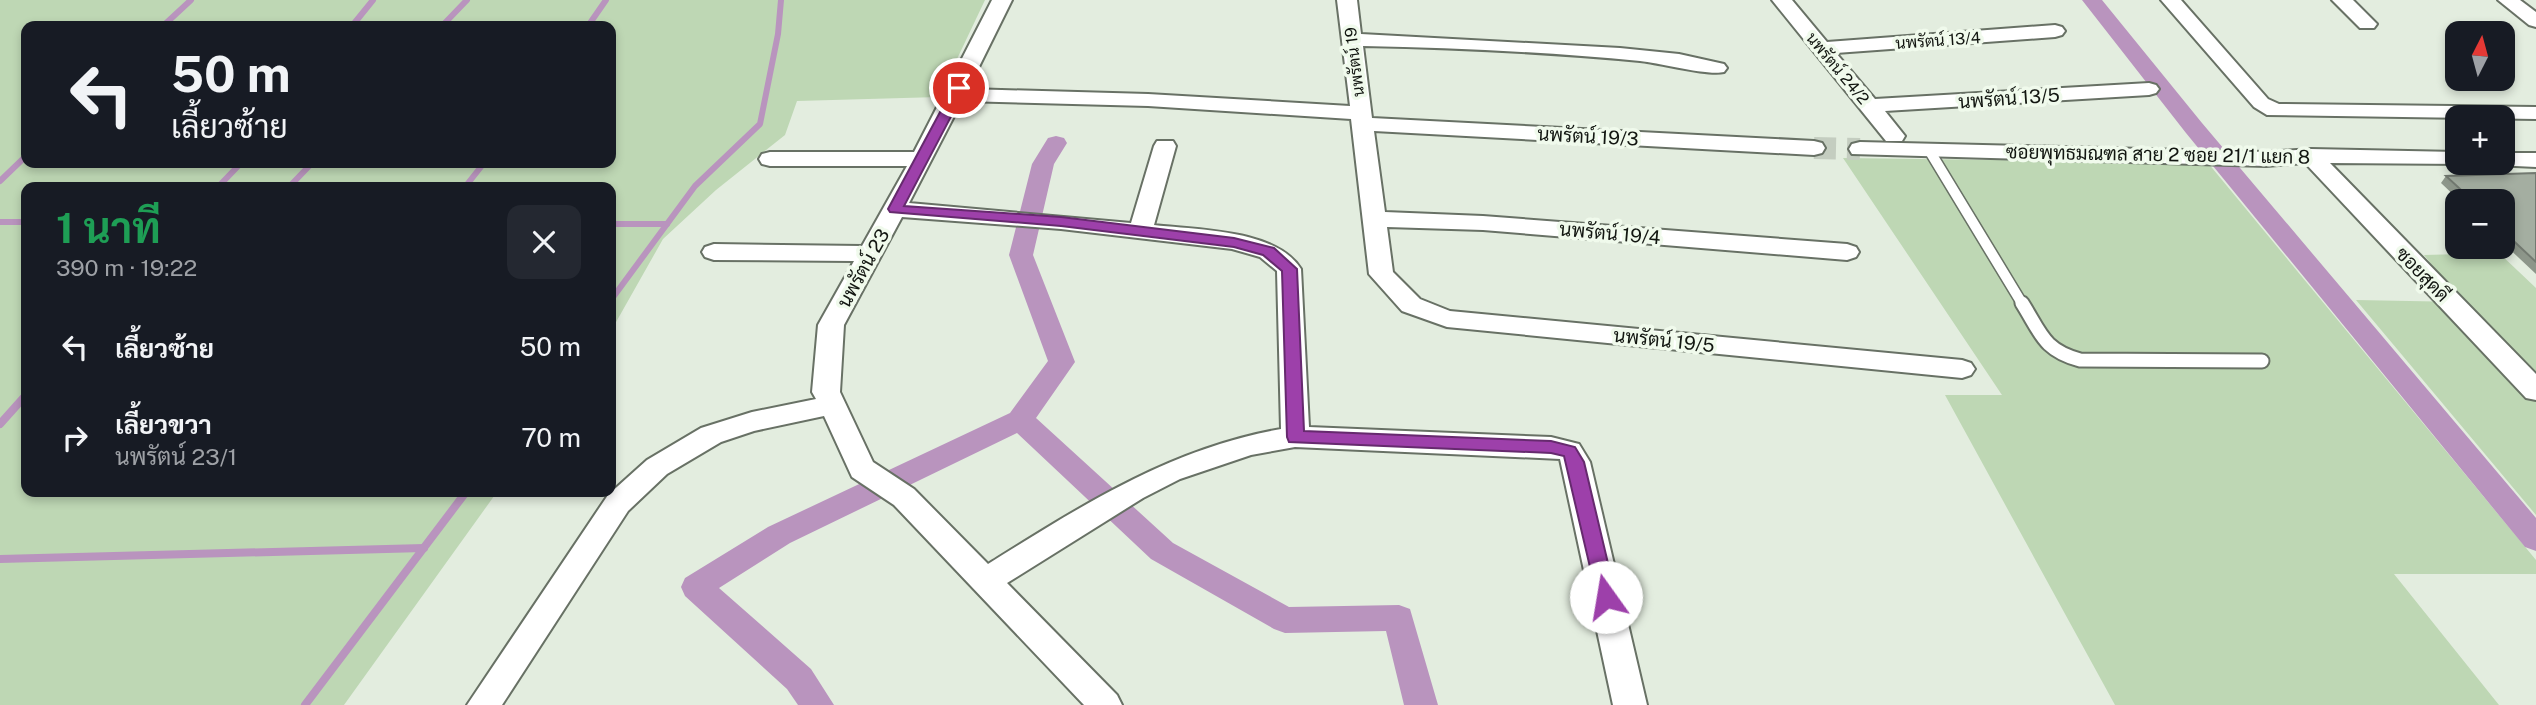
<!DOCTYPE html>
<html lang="th">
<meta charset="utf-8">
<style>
body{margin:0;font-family:"Public Sans",Sarabun,sans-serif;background:#242831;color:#f1f3f6;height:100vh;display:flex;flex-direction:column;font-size:26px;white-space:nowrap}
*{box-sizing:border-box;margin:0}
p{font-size:23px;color:#9ea1a6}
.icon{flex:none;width:38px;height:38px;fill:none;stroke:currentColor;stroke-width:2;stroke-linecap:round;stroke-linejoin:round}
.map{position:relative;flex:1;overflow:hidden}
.sheet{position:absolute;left:21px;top:182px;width:595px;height:315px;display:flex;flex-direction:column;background:#171b24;border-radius:14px;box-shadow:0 4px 10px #0003}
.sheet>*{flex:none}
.guide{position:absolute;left:21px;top:21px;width:595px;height:147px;border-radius:14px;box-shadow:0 4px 10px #0003;background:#171b24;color:#f1f3f6;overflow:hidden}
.needle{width:46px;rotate:6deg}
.fabs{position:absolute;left:2445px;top:21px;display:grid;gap:14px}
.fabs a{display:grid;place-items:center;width:70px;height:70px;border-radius:14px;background:#171b24;box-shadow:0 4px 10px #0003;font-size:35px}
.pin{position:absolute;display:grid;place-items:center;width:60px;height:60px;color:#fff;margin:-30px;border:4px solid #fff;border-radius:50%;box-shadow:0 2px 7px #0007}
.me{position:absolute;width:77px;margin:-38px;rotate:347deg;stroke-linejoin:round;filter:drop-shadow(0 0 5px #0008)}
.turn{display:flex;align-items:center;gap:24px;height:147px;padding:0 35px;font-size:32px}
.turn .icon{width:91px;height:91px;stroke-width:2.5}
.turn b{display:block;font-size:49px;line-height:60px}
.round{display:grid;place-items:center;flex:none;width:74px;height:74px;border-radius:14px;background:#242831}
.head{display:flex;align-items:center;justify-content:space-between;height:119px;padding:0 35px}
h1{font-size:42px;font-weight:700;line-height:52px;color:#1e9e55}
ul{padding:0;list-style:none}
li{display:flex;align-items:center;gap:21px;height:91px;padding:0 35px}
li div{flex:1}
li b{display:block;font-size:26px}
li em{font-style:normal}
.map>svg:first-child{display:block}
.green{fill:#bed7b4;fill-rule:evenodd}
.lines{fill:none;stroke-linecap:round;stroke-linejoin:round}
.stream-far1{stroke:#b994be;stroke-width:6}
.stream{stroke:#b994be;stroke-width:8}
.canal{fill:#b994be;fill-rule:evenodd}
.minor-tunnel{stroke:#c4cdc0;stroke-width:22;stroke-dasharray:22 11;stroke-linecap:butt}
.service-far1-casing{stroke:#687165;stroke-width:13}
.service-casing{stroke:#687165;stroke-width:17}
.minor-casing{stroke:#687165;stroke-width:4}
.service-far1{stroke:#fff;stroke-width:10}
.service{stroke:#fff;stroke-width:13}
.minor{fill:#fff;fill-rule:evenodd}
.wall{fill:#8d968a}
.building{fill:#a4aea1;stroke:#737a71;stroke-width:2}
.route{fill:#9d40aa;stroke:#662a6e;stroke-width:2}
.labels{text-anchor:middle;stroke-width:7;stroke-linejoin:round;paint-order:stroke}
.far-street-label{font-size:16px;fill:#121611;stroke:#f0faec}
.street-label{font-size:19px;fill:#121611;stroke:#f0faec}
</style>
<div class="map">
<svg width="2536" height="705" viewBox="0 0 2536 705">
<rect width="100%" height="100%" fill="#e3eddf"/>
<!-- green -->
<g class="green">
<path d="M0,0H985L939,97L797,101L785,135L716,190L663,239L611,331V187H26V492H497L344,705H0ZM611,26V163H26V26Z"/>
<path d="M1843,158L2208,163L2536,560V574H2394L2499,705H2115L1945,395H2002Z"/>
<path d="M2499,253L2536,288V515L2356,300L2462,302L2424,255Z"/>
</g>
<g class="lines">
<!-- stream-far1 -->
<g class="stream-far1">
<path d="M163,26L191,0"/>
<path d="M352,26L373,0"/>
<path d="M442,26L467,0"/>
<path d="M588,26L606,0"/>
<path d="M0,181L26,156"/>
<path d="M218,187L241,163"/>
<path d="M289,187L312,163"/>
<path d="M465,187L484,163"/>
<path d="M0,222H26"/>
<path d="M611,224H667"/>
<path d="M611,300L695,186L760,124L778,34L781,0"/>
</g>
<!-- stream -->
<g class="stream">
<path d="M0,424L26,395"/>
<path d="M0,559L424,548"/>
<path d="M305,705L466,492"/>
</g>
<!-- canal -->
<g class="canal">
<path d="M2082,0H2102L2202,123L2536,518V551L2525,547L2186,133Z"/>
<path d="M1056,136L1064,138L1067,143L1054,164L1033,255L1075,362L1036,418L1173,543L1289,607L1399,605L1410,609L1438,705H1404L1386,631L1285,633L1274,629L1151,559L1017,433L790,543L719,588L811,669L834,705H798L787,689L685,596L681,587L685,578L768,527L1010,413L1048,361L1009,255L1032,164L1048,138Z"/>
</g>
<!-- minor-tunnel -->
<path class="minor-tunnel" d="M1814,148L1860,149"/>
<defs>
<path id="service-far1" d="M1929,150L2023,305"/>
<path id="service" d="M2022,303C2041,333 2043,350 2080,360L2262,361"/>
<g id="minor">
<path d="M992,0H1012L968,89L1148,94L1350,106L1337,0H1357L1361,34L1620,48L1679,54L1724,64L1727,68L1724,72C1708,76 1660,63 1640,61C1548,52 1455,48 1363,46L1372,118L1814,141L1822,143L1825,148L1822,153L1814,155L1374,131L1385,212L1483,216L1847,244L1856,247L1859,252L1856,257L1847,260L1483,230L1387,227L1393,272L1420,299L1450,311L1962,360L1971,363L1975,369L1971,375L1962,378L1447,327L1402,311L1369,274L1351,119L1148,106L962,101L909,203L1131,223L1154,146L1157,141H1173L1176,146L1154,225C1197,230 1276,229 1301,269L1309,427L1551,437L1579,444L1590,462L1647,705H1613L1560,459L1295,447L1251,455L1180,479L1143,498L1007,583L1117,695L1122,705H1084L894,505L852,477L824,416L754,431L721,442L667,474L628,511L502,705H467L608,495L647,460L701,428L752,412L816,399L812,392L818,325L854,261L714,260L705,257L702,252L705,247L714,244L862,246L907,166H770L762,164L759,159L762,154L770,152H914ZM902,217L1061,229L1232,249L1260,257L1277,271L1281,429C1171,448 1081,506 988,564L914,489L873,462L840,392L844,325Z"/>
<path d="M1772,0H1792L1827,42L2055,25L2062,27L2065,31L2062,35L2055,37L1836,53L1875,99L2149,83L2156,85L2159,89L2156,93L2149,95L1885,111L1905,136L1902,141H1886Z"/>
<path d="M2161,0H2181L2268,99L2279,104L2536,107V119L2267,115L2254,107Z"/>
<path d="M2332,0H2353L2377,24L2374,28H2360Z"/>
<path d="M2498,0H2520L2536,12V27L2529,25Z"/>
<path d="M1860,142L2266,152L2311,149L2457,152V163L2465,164L2330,163L2536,374V400L2526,398L2305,163L2266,166L1852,154L1849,149L1852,144Z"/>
<path d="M2502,153H2536V167L2494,165L2493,163H2502Z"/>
</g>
</defs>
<!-- service-far1 casing -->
<use href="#service-far1" class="service-far1-casing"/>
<!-- service casing -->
<use href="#service" class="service-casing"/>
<!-- minor casing -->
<use href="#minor" class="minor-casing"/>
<!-- service-far1 -->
<use href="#service-far1" class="service-far1"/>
<!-- service -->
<use href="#service" class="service"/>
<!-- minor -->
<use href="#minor" class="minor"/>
</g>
<!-- wall -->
<path class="wall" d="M2536,173V274L2502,242V201H2460L2441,183L2446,176Z"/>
<!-- building -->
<path class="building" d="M2536,173V262L2502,230V201H2473L2446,176Z"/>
<!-- route -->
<path class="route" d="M959,84L966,88L904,206L1061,217L1234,238L1274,248L1297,269L1304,431L1551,441L1575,447L1584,462L1616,597L1613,602L1606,605L1599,602L1597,597L1564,456L1551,453L1289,442L1287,437L1282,271L1263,255L1234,247L1061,226L890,212L888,209L953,88Z"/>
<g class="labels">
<!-- far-street labels -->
<g class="far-street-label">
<text transform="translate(1938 40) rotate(-4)" y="6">นพรัตน์ 13/4</text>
<text transform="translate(1354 62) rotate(-97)" y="6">นพรัตน์ 19</text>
<text transform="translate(1838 68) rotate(50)" y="6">นพรัตน์ 24/2</text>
</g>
<!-- street labels -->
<g class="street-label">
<text transform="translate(2009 98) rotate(-4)" y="7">นพรัตน์ 13/5</text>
<text transform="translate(1588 136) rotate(3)" y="7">นพรัตน์ 19/3</text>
<text transform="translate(2158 154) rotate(1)" y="7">ซอยพุทธมณฑล สาย 2 ซอย 21/1 แยก 8</text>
<text transform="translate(1610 233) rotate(5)" y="7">นพรัตน์ 19/4</text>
<text transform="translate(863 268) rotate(-61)" y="7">นพรัตน์ 23</text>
<text transform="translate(2423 274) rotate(46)" y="7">ซอยสุดดี</text>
<text transform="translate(1664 340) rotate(6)" y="7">นพรัตน์ 19/5</text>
</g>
</g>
</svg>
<div class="fabs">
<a><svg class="needle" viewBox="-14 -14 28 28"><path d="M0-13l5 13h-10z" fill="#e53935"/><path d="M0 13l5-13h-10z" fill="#9ea1a6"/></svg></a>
<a>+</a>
<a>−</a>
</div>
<div class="pin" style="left:959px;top:88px;background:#d93025"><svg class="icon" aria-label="arrive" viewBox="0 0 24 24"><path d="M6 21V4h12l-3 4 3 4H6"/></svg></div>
<svg class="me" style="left:1606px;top:597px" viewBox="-20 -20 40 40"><circle r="19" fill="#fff"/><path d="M0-13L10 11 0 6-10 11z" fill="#9d40aa"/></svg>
<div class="guide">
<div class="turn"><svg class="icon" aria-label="left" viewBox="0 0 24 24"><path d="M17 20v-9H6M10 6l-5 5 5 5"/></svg><div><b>50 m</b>เลี้ยวซ้าย</div></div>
</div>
<section class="sheet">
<div class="head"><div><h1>1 นาที</h1><p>390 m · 19:22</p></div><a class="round"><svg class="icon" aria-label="close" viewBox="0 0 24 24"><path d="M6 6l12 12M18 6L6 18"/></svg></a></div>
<ul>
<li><svg class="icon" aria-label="left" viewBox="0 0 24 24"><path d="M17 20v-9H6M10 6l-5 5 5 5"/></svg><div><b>เลี้ยวซ้าย</b></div><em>50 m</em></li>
<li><svg class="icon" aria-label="right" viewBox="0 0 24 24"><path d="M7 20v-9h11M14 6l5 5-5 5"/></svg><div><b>เลี้ยวขวา</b><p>นพรัตน์ 23/1</p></div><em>70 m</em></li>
</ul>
</section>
</div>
